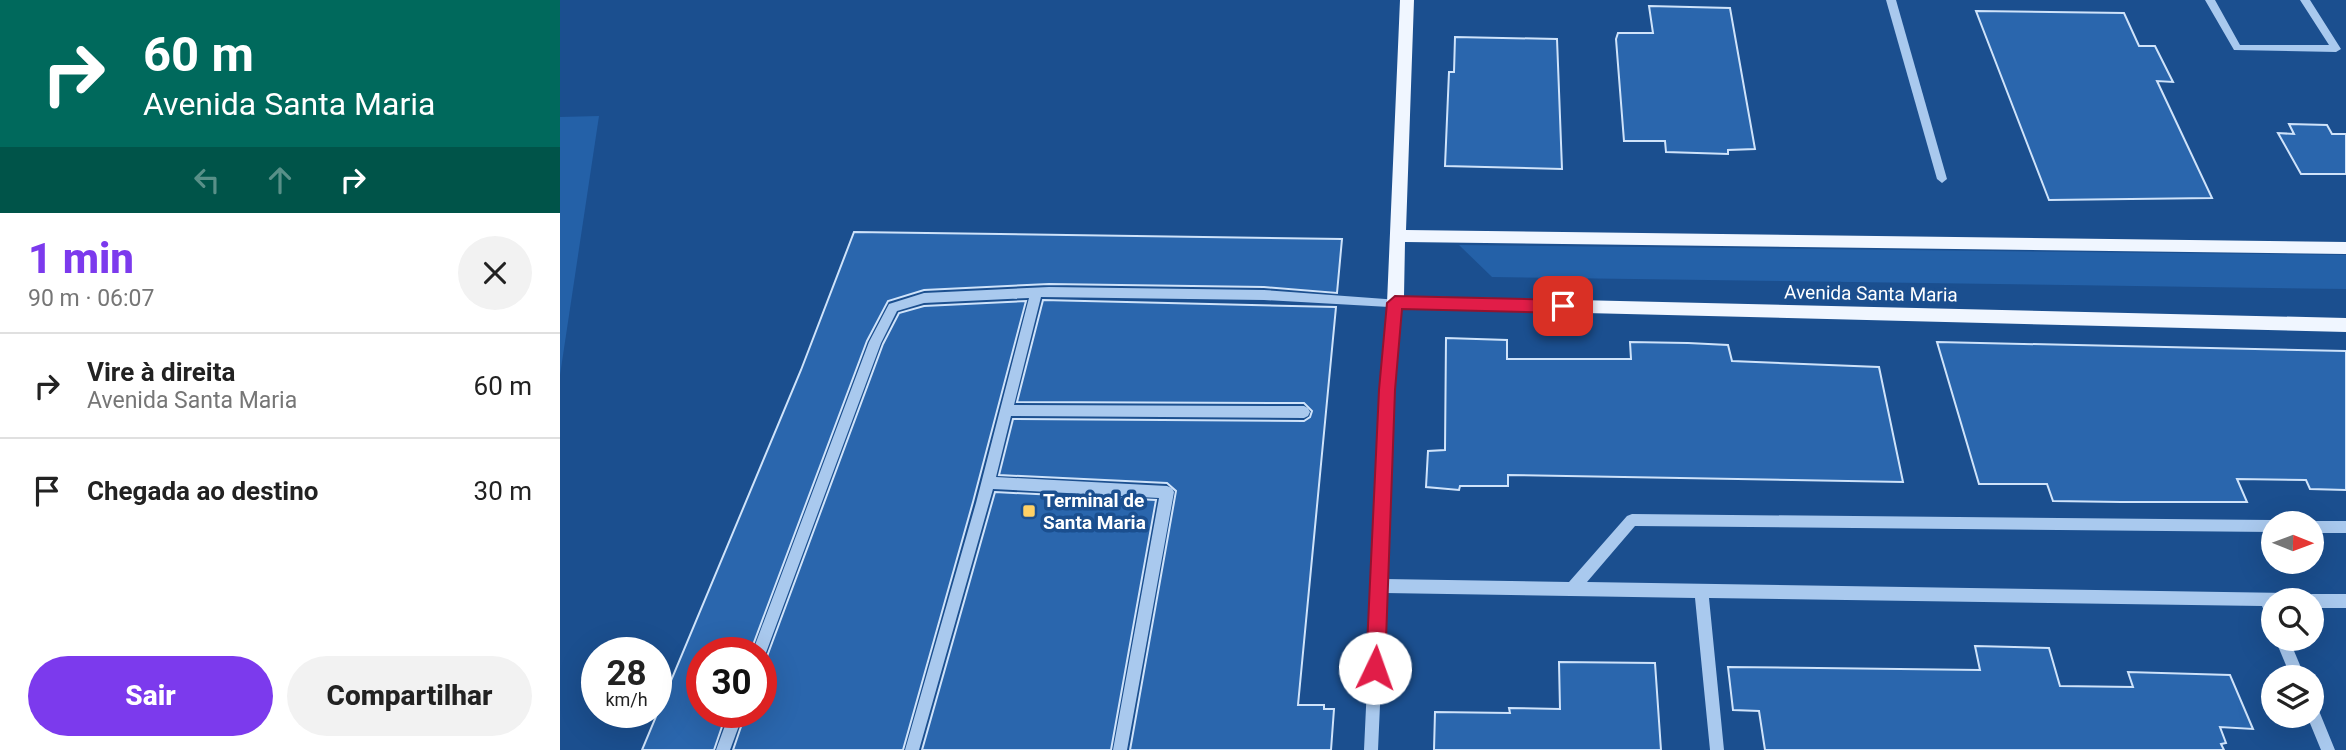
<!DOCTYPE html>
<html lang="pt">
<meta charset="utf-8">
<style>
body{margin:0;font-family:Roboto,sans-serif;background:#f2f2f2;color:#222;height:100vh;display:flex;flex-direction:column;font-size:26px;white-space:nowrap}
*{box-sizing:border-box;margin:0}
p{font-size:23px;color:#767676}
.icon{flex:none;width:38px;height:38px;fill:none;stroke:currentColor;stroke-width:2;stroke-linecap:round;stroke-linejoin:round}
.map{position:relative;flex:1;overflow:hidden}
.details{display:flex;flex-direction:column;background:#fff;width:560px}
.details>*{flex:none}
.guide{background:#00695c;color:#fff;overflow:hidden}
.needle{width:46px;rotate:91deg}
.tools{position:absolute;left:1701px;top:511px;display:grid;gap:14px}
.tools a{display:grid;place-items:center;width:63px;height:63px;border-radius:50%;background:#fff;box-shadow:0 7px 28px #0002;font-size:35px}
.speed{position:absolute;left:21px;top:637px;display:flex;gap:14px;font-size:35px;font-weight:700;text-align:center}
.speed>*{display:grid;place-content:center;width:91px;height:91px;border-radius:50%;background:#fff;box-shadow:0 7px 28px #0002;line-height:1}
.speed small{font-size:18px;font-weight:400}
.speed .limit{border:10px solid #d22;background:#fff;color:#111}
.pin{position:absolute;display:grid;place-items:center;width:60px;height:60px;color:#fff;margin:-30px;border-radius:14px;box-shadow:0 4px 10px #0006}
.me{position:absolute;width:77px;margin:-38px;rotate:3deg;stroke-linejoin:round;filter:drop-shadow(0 0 5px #0008)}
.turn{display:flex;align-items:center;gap:24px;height:147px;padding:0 28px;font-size:32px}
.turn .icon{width:91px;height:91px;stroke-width:2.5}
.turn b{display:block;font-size:49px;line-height:60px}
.lanes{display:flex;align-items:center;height:66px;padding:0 28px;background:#0003;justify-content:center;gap:35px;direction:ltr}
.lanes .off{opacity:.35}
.round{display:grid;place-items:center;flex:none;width:74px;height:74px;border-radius:37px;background:#f2f2f2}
.overview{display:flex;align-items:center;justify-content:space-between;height:119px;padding:0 28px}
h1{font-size:42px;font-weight:800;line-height:52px;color:#7c3aed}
.button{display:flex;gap:14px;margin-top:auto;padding:14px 28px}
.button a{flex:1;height:80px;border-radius:42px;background:#7c3aed;color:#fff;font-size:28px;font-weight:800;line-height:80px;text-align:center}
.button a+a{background:#f2f2f2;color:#222}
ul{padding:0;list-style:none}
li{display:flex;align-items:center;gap:21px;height:105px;padding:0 28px;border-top:2px solid #e0e0e0}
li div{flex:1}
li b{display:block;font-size:26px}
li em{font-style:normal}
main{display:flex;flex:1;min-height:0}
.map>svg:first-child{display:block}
.green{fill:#2461a8}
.building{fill:#2a66ad;stroke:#cfe3fa;stroke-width:2}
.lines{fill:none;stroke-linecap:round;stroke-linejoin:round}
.minor{fill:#a9c9ee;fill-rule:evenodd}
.major{fill:#f0f6ff;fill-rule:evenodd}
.route{fill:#e11d48;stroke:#92132f;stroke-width:2}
.poi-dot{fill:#ffd166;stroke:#1b4f8f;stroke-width:2.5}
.labels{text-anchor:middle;stroke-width:7;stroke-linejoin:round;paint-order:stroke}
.street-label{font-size:19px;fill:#fff;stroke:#1b4f8f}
.poi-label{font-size:19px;font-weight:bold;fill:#fff;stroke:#1b4f8f;text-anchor:start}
</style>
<main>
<section class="details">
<div class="guide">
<div class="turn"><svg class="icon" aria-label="right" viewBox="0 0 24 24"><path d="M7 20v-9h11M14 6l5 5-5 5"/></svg><div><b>60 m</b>Avenida Santa Maria</div></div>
<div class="lanes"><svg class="icon off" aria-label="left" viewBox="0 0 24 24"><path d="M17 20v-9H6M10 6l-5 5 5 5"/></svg><svg class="icon off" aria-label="ahead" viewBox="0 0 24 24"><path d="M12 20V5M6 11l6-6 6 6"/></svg><svg class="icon" aria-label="right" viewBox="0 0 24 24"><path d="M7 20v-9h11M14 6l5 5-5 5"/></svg></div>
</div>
<div class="overview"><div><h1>1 min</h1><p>90 m · 06:07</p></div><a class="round"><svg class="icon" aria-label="close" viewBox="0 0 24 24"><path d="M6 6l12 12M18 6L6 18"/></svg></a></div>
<ul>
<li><svg class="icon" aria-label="right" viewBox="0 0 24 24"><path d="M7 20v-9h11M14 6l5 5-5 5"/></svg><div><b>Vire à direita</b><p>Avenida Santa Maria</p></div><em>60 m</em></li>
<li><svg class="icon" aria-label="arrive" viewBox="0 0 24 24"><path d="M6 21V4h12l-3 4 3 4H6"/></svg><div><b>Chegada ao destino</b></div><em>30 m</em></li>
</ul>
<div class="button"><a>Sair</a><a>Compartilhar</a></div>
</section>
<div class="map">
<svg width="1786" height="750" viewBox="0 0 1786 750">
<rect width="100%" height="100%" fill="#1b4f8f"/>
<!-- green -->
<g class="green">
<path d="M39,116L0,375V117Z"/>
<path d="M899,245L1786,255V289L932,277Z"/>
</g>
<!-- building -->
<g class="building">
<path d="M1089,6L1170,8L1195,149L1168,150V154L1106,152L1105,141H1064L1056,39L1058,33H1093Z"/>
<path d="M1416,11L1564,13L1579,46H1595L1613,82L1597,81L1652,198L1489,200Z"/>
<path d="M895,37L997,39L1002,169L885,166L889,72H894Z"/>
<path d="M1729,124L1767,125L1772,134H1786V174H1741L1718,133L1734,134Z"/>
<path d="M294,232L782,239L777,293L704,287L489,284L364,290L328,301L307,341L190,653H142V712H167L154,750H82L241,370Z"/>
<path d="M483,300L776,307L738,705H764V709H774L771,750H570L616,491L607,483L439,475L453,419L744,421L750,417L752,411L744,403L457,402Z"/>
<path d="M466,301L413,502L343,750H173L186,712H201V661L206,659L323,344L339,313L364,306Z"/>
<path d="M886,338L947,340V359H1071L1070,342L1128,343L1168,345L1172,361L1319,367L1343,482L948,475V486H900L899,490L866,487L868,451L885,450Z"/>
<path d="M1377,342L1786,351V490L1750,489L1746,480L1677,479L1687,502H1561L1493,501L1487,484H1419Z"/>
<path d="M435,492L596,500L551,750H362Z"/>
<path d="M1415,646L1489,648L1500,686L1573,687L1568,672L1670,675L1693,729L1660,727L1666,743L1661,744L1664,750H1205L1199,711L1173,710L1168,667L1420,670Z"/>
<path d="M999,662L1095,663L1101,750H874L875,712L950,713L949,708L1000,709Z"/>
</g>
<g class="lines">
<!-- minor -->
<g class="minor">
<path d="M1326,0H1336L1387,179L1382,183L1377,179Z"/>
<path d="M1645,0H1655L1680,45H1769L1740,0H1750L1781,49L1776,52L1674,50Z"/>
<path d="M489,287L704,290L839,300L841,303L833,389L825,579L1009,582L1067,516L1072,514L1713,520L1718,523H1713V532L1075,526L1027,582L1728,593L1733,595L1735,600H1713V623L1708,621L1702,606L1149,598L1164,750H1150L1135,598L825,593L818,750H804L821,389L829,307L704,300L481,297L454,405L744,406L748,408L750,412L748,416L744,418L451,416L436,477L607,486L612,488L614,492L567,750H553L599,498L433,489L359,750H345L416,503L469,298L364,303L337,311L321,343L204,658L201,659V653H192L309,342L329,304L364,293Z"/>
<path d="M1752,521H1786V533H1752V523H1747Z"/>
<path d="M1752,594H1786V608H1752V600H1745L1747,596Z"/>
<path d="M1715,639H1729L1745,677H1731Z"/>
<path d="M1752,704L1757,706L1775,750H1761L1747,716H1752Z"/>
<path d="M170,712H184L170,750H156Z"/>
</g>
<!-- major -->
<path class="major" d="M840,0H854L846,230L1786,242V254L845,242L844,296L1786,318V332L829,308L827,303Z"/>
</g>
<!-- route -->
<path class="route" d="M835,296L1003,300L1010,306L1003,313L842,309L835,390L825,668L822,675L815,677L809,675L806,668L819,390L827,303Z"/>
<!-- markers -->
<rect class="poi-dot" x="462" y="504" width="14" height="14" rx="3.5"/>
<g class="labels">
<!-- street labels -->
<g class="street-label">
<text transform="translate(1311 293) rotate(1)" y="7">Avenida Santa Maria</text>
</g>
<!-- poi labels -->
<g class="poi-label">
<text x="483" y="507">Terminal de<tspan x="483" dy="22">Santa Maria</tspan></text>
</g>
</g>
</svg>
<div class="tools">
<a><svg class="needle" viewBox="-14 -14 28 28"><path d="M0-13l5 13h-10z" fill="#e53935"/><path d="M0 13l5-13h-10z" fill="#767676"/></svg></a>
<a><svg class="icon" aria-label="search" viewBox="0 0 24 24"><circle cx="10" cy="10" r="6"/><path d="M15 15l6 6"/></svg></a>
<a><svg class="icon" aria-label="layers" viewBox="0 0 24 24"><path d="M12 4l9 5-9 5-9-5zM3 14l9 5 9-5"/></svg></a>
</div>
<div class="speed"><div>28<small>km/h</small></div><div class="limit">30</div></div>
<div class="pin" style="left:1003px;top:306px;background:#d93025"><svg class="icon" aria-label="arrive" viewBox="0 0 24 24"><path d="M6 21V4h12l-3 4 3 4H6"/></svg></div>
<svg class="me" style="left:815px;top:668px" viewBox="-20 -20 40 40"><circle r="19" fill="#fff"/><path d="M0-13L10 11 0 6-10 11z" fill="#e11d48"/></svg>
</div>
</main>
